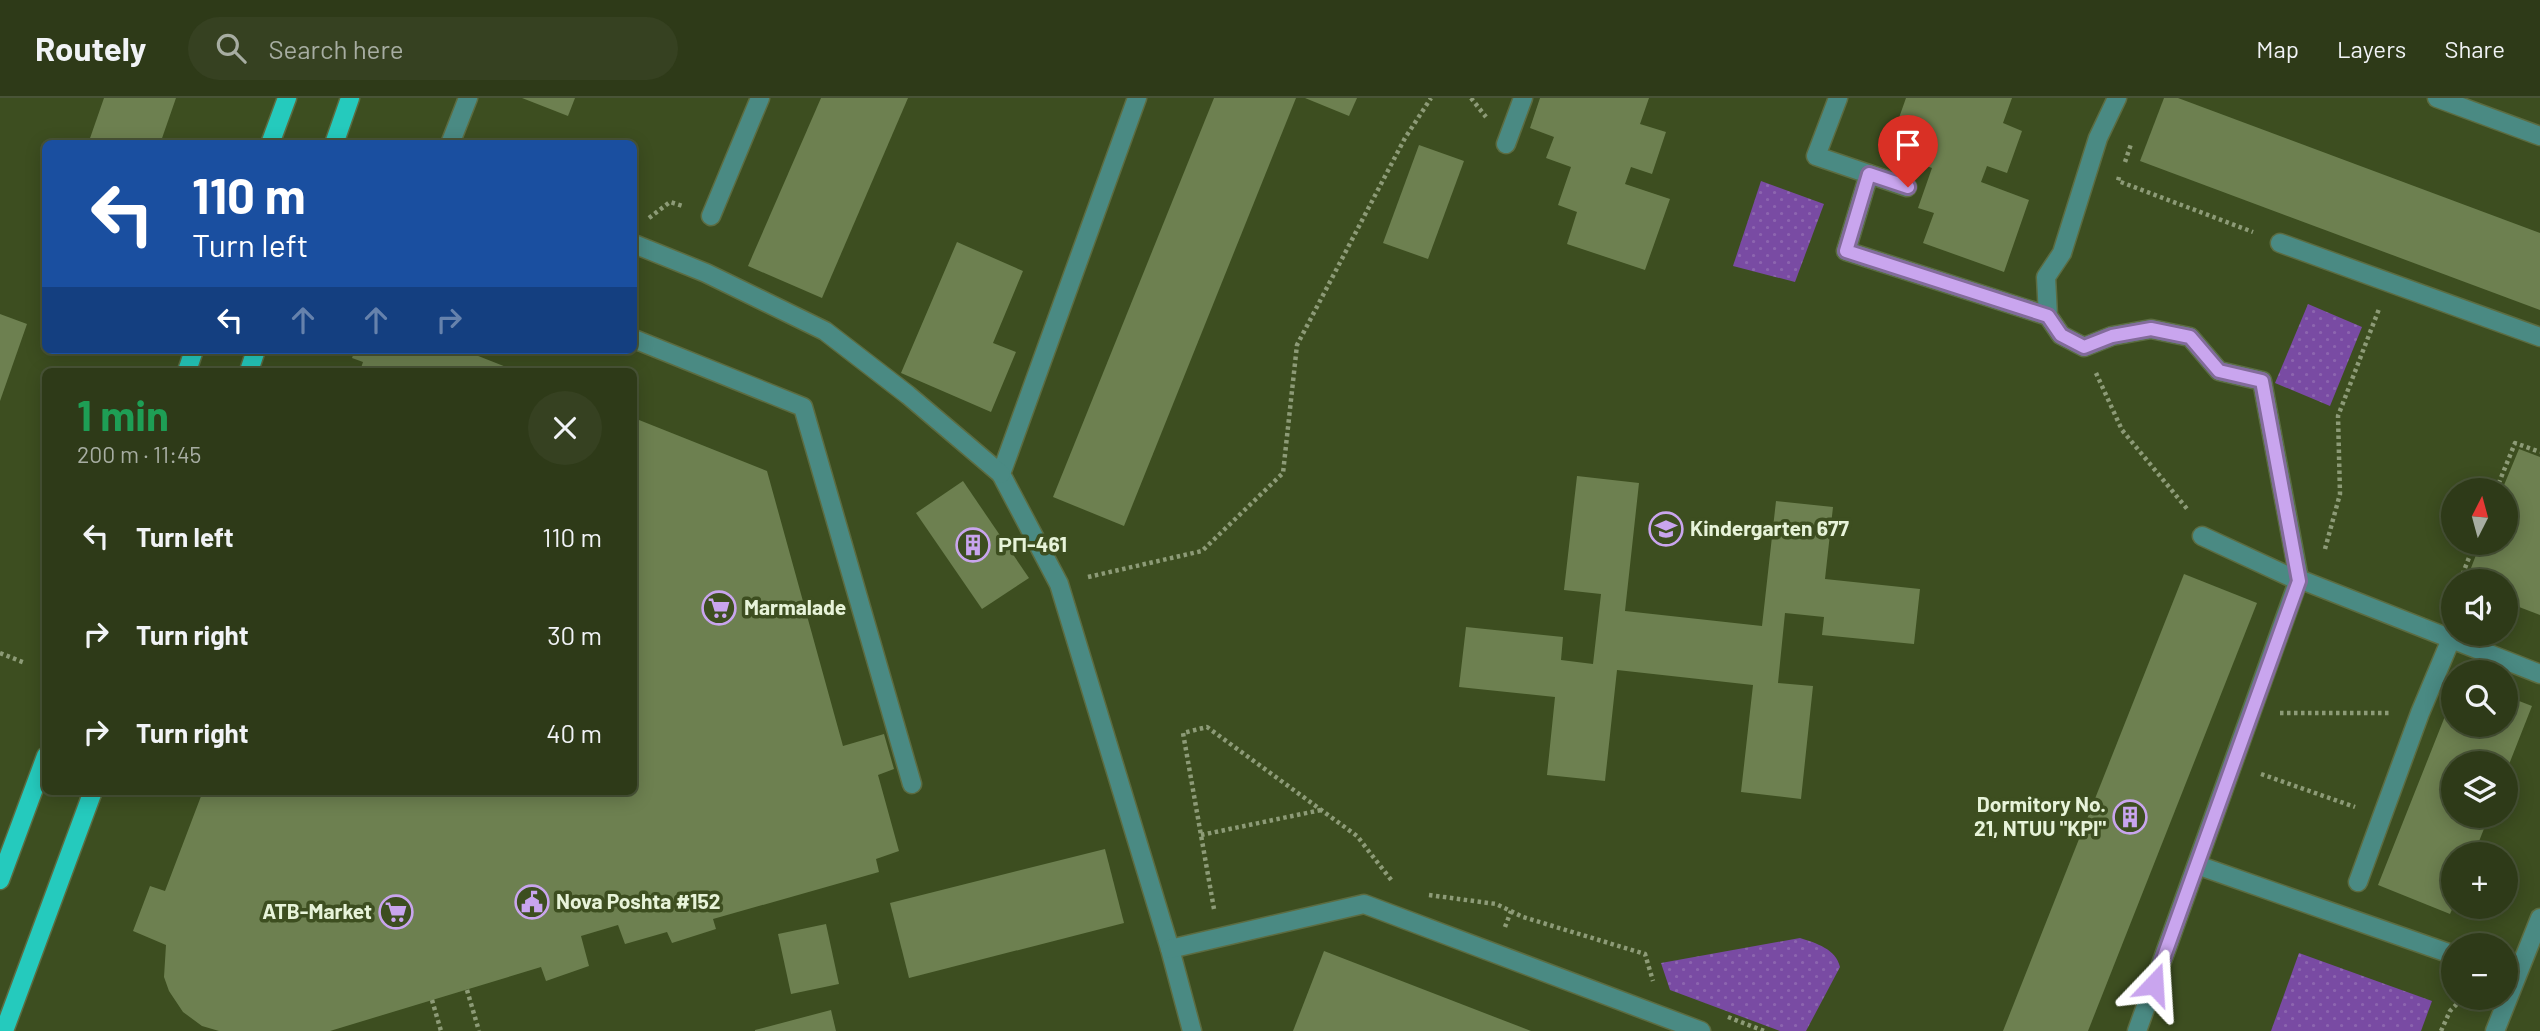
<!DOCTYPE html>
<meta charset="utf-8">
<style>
body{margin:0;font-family:Barlow,sans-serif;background:#364121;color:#f1f3f6;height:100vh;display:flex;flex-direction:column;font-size:26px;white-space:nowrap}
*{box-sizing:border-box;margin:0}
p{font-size:23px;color:#a7ada2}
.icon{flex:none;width:38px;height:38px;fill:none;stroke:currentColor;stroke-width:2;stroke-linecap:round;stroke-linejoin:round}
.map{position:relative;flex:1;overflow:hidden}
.sheet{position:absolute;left:42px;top:270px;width:595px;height:427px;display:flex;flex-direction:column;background:#2e3a18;border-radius:10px;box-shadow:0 4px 18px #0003,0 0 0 2px #495437}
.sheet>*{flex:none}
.guide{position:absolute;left:42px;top:42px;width:595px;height:214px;border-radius:10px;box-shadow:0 4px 18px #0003,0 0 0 2px #495437;background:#1a4fa0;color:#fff;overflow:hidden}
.needle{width:46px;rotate:6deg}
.buttons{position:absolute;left:2441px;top:380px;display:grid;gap:14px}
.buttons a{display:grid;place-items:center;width:77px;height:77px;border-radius:50%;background:#2e3a18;box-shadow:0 4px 18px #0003,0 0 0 2px #495437;font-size:35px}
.pin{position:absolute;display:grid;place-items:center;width:60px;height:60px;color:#fff;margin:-72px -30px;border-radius:50% 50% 50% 0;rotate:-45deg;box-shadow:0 0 7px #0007}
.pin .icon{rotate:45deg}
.me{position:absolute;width:77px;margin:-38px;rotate:20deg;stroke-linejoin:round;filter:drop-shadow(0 0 5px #0008)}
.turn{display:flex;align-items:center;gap:24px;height:147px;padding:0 35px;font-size:32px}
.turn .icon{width:91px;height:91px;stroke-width:2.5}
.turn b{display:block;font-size:49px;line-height:60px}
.lanes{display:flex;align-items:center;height:66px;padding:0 35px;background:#0003;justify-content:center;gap:35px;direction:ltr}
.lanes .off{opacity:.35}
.round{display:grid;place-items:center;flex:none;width:74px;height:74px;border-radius:37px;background:#364121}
.overview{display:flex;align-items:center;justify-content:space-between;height:119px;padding:0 35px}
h1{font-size:42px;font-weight:700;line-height:52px;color:#1e9e55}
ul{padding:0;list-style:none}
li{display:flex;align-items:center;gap:21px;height:98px;padding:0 35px}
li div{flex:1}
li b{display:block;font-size:26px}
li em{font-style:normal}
header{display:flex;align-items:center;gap:42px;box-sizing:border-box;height:98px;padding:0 35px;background:#2e3a18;border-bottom:2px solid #495437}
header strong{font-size:33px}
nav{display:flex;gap:38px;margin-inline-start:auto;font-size:24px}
.search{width:490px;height:63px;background:#364121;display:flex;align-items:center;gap:18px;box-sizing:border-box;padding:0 24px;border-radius:38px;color:#a7ada2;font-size:26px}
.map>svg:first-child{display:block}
.grass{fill:url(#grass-dots)}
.building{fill:#6d8050}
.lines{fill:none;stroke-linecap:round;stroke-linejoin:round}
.minor-casing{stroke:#5c6c41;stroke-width:21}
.major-casing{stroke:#5c6c41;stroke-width:21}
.path{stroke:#8d9b77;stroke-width:4.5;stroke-dasharray:3.5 3.5;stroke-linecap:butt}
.minor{stroke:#4a8a83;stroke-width:18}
.major{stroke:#25cabd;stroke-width:18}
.route-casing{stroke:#836b9b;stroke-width:18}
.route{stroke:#c9a5ee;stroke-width:12}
.labels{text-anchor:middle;stroke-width:7;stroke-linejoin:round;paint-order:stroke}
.poi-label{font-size:21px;font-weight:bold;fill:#e7f3d9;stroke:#3d4e20;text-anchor:start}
</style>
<header>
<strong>Routely</strong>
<div class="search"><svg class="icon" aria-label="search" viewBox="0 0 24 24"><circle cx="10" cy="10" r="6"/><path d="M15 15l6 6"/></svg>Search here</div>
<nav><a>Map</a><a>Layers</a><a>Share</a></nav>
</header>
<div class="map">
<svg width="2540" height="933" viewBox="0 0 2540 933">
<defs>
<pattern id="grass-dots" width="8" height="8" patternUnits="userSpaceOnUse" patternTransform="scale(1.75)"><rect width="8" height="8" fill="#794ba3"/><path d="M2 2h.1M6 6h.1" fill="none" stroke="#8c65af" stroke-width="1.8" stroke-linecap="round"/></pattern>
</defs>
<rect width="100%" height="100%" fill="#3d4e20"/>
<!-- grass -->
<g class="grass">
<path d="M1761,83L1824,106L1795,184L1733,168Z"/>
<path d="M2308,206L2362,229L2330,308L2275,285Z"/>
<path d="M1800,840C1816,845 1836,851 1840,869L1806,933H1780L1670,892L1661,865Z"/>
<path d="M2299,855L2432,903L2421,933H2271Z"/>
</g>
<!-- building -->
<g class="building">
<path d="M104,0H176L160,46H88Z"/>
<path d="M522,0H575L568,18Z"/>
<path d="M821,0H908L822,200L748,168Z"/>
<path d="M1214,0H1296L1124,428L1053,399Z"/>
<path d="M1305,0H1357L1349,18Z"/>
<path d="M1540,0H1649L1640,26L1666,34L1652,76L1631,69L1625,86L1670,101L1645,172L1567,146L1577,114L1558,107L1571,69L1546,60L1554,39L1530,30Z"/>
<path d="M1906,0H2012L2003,25L2022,33L2007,75L1987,68L1981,84L2029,102L2004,174L1923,145L1934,115L1918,110L1932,70L1911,62L1919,40L1895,31Z"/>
<path d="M2164,0H2178L2540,135V212L2140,63Z"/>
<path d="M1419,47L1464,63L1428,161L1383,145Z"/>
<path d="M957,144L1023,173L993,245L1016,254L991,314L901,275Z"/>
<path d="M0,216L27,226L0,303Z"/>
<path d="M355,252H463L516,273H360L363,264L352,260Z"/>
<path d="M634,320L767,373L843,648L884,636L894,671L878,677L899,753L876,761L879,774L713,821L716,831L672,845L667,834L625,846L618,827L581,838L589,868L546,883L541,869L330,933H219L202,928L183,914L169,893L164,879L166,847L133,833L150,788L165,793L203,693H634Z"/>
<path d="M2519,351L2540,359V517L2506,504V483H2466L2481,444H2506V392H2502Z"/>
<path d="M1577,378L1639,385L1625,513L1762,528L1776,403L1833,409L1825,481L1920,491L1914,546L1822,537L1824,519L1785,515L1778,585L1813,588L1801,701L1741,694L1753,587L1617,572L1605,683L1547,677L1555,599L1459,589L1466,529L1563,539L1561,562L1593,566L1601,496L1564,492Z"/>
<path d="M963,383L1029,480L982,511L916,415Z"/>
<path d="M2184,476L2257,505L2088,933H2003Z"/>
<path d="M2453,598L2454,626H2506V598L2532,608L2506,674V665H2454V718H2489L2474,756H2454V807L2450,816L2378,787Z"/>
<path d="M1105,751L1124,825L909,880L890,805Z"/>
<path d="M826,826L839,886L791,896L778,836Z"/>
<path d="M1324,853L1531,933H1293Z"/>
<path d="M831,912L836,933H755V932Z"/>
</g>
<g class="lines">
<defs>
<g id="minor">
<path d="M1137,0L1001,376L1059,486L1170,851L1192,933"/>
<path d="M1838,0L1816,58L1907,89"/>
<path d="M2117,0L2098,40L2062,155L2046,179L2048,218L2061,237L2084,249L2112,238L2151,231L2190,239L2219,273L2262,283L2299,481"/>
<path d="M2437,0L2540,38"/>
<path d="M450,46L468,0"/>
<path d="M1506,46L1523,0"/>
<path d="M1869,76L1846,153L2048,218"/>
<path d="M711,118L760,0"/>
<path d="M2280,145L2540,239"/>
<path d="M634,146L706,175L825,233L908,297L1001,376"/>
<path d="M634,241L803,309L912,686"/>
<path d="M2202,438L2299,483"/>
<path d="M2197,767L2454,857"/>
<path d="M2358,784L2420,615L2451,541"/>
<path d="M1170,851L1364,806L1701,933"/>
<path d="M2137,933L2299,481L2540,576"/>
<path d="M2495,933L2540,820"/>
</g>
<g id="major">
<path d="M270,46L287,0"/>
<path d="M334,46L350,0"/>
<path d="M187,273L194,252"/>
<path d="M249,273L256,252"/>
<path d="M0,782L46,658"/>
<path d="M4,933L93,693"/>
</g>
</defs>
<!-- minor casing -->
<use href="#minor" class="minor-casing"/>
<!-- major casing -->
<use href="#major" class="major-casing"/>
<!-- path -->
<g class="path">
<path d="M1471,0L1486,19"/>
<path d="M2125,64L2131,46"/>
<path d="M2119,79L2118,83L2253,134"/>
<path d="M42,86L46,87"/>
<path d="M649,120L670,104L683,108"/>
<path d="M2096,275L2122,332L2188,412"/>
<path d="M2496,392L2515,345L2540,354"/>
<path d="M2325,451L2340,396L2338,318L2379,211"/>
<path d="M1088,479L1202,453L1283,375L1297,247L1405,40L1431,0"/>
<path d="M2460,483L2475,444"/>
<path d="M0,555L25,565"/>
<path d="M2280,615H2391"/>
<path d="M2261,676L2355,709"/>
<path d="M1201,737L1321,712"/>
<path d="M1429,797L1496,806L1523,819L1645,856L1653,883"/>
<path d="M1214,811L1183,635L1207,629L1357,738L1392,783"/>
<path d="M1505,829L1511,813"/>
<path d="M467,892L479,933"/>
<path d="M432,902L441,933"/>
<path d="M1728,919L1764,933"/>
<path d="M2441,933L2450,913L2463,900"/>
</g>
<!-- minor -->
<use href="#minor" class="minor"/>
<!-- major -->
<use href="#major" class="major"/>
</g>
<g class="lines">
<defs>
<path id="route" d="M1908,89L1869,76L1846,153L2048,218L2061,237L2084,249L2112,238L2151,231L2190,239L2219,273L2262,283L2299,483L2154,886"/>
</defs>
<!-- route casing -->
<use href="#route" class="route-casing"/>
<!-- route -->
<use href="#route" class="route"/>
</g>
<!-- icons -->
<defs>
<symbol id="school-ring" viewBox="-11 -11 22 22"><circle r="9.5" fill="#3d4e20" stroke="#c9a5ee" stroke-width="1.5"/><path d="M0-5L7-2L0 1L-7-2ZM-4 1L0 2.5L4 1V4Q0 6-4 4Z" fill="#c9a5ee"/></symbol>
<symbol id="building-ring" viewBox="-11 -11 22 22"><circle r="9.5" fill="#3d4e20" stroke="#c9a5ee" stroke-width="1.5"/><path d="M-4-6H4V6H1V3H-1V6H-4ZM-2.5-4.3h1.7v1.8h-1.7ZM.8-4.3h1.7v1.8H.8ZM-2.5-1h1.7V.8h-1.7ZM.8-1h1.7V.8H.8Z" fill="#c9a5ee"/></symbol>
<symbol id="supermarket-ring" viewBox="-11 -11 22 22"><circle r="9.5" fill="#3d4e20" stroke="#c9a5ee" stroke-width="1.5"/><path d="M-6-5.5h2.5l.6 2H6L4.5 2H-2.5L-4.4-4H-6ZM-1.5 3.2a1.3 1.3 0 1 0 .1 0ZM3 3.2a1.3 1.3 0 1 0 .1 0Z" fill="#c9a5ee"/></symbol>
<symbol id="civic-ring" viewBox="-11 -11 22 22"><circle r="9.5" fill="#3d4e20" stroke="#c9a5ee" stroke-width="1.5"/><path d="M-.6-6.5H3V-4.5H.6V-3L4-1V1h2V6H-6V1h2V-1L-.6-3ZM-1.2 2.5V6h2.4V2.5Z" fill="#c9a5ee"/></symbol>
</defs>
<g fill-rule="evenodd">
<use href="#school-ring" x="1647" y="412" width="38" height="38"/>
<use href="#building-ring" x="954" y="428" width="38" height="38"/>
<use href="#supermarket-ring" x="700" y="491" width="38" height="38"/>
<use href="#building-ring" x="2111" y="700" width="38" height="38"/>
<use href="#civic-ring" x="513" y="785" width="38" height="38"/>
<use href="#supermarket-ring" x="377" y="795" width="38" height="38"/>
</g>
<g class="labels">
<!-- poi labels -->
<g class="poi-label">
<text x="1690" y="438">Kindergarten 677</text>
<text x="998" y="454">РП-461</text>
<text x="744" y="517">Marmalade</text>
<text x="2106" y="714" text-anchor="end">Dormitory No.<tspan x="2106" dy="24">21, NTUU "KPI"</tspan></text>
<text x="556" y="811">Nova Poshta #152</text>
<text x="372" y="821" text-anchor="end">ATB-Market</text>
</g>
</g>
</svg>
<div class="buttons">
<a><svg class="needle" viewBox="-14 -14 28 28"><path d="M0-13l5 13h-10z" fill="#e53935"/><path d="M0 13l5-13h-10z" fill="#a7ada2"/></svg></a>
<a><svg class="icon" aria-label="sound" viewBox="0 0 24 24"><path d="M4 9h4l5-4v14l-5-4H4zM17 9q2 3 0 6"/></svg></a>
<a><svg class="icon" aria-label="search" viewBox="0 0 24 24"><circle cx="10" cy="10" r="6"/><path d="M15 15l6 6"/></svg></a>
<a><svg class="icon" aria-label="layers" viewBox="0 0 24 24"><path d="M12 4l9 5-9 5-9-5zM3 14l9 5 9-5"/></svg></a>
<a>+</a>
<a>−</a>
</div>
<div class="pin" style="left:1908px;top:89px;background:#d93025"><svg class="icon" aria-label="arrive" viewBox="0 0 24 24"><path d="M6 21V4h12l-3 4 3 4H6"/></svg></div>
<svg class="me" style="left:2154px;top:886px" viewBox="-20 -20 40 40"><path d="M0-17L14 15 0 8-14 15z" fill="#c9a5ee" stroke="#fff" stroke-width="4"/></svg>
<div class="guide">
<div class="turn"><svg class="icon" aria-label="left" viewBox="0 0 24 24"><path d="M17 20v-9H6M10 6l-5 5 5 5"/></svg><div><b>110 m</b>Turn left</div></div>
<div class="lanes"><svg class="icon" aria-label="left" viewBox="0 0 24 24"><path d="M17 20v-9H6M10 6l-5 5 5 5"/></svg><svg class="icon off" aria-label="ahead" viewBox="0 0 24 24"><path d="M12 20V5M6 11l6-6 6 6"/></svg><svg class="icon off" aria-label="ahead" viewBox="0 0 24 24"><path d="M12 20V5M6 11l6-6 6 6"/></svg><svg class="icon off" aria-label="right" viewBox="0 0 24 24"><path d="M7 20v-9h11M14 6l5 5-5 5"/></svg></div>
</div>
<section class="sheet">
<div class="overview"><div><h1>1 min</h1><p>200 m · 11:45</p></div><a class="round"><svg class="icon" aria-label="close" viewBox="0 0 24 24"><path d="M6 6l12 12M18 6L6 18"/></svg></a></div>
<ul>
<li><svg class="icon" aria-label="left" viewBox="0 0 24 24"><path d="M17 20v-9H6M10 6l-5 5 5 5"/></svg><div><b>Turn left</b></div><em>110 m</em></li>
<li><svg class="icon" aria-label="right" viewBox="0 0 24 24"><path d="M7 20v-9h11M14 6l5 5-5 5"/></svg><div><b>Turn right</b></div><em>30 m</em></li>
<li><svg class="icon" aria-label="right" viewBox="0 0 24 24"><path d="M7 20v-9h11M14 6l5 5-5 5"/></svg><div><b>Turn right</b></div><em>40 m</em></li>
</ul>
</section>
</div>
